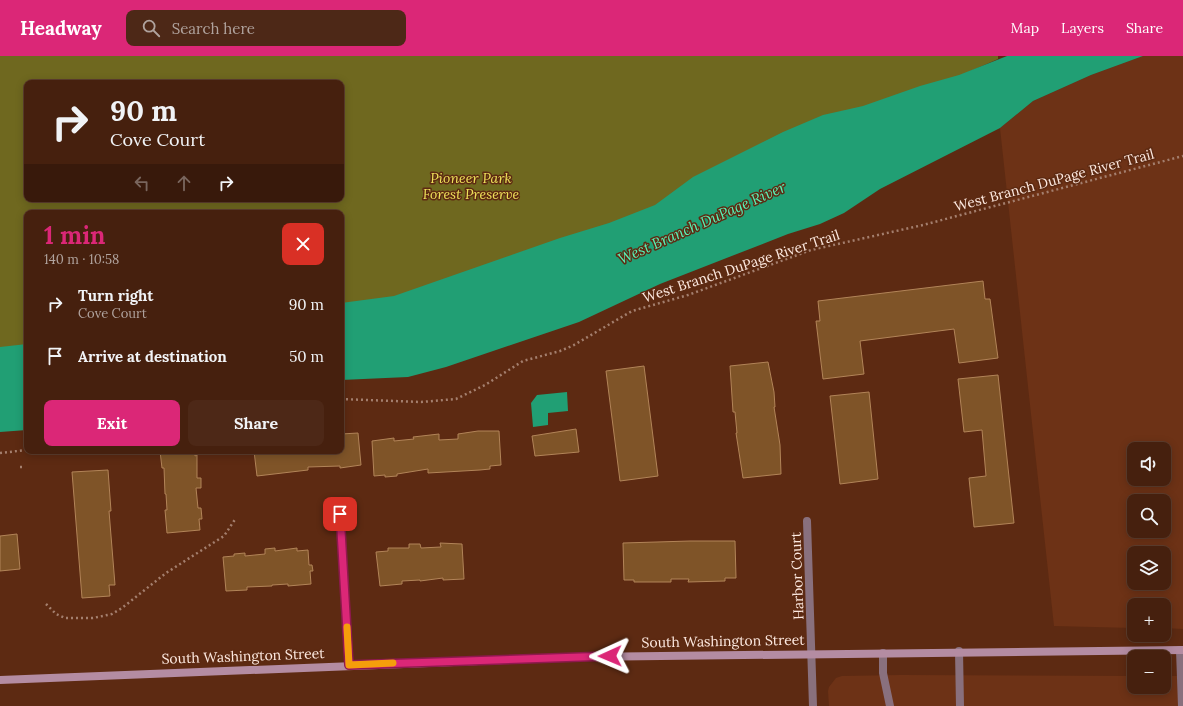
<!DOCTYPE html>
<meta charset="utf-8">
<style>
body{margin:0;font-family:Lora,serif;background:#4d2817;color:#f1f3f6;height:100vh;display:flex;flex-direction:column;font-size:15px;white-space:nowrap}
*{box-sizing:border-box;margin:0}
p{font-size:13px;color:#b0a39e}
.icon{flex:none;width:22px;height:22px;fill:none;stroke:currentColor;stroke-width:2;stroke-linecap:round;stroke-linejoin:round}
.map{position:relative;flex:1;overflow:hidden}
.details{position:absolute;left:24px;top:154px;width:320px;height:244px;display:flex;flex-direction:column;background:#46200e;border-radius:8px;box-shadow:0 2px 10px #0003,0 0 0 1px #5e3e2e}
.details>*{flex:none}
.hud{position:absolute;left:24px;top:24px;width:320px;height:122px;border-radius:8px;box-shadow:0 2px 10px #0003,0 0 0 1px #5e3e2e;background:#46200e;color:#f1f3f6;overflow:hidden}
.tools{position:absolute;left:1127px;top:386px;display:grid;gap:8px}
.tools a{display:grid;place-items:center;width:44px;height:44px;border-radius:8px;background:#46200e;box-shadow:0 2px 10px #0003,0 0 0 1px #5e3e2e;font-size:20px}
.pin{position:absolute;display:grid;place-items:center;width:34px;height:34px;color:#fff;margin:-17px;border-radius:8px;box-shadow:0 2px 6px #0006}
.me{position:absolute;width:44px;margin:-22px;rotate:269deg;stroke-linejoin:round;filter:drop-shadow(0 0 3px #0008)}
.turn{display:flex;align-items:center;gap:14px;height:84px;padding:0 20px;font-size:18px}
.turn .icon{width:52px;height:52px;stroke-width:2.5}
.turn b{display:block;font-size:28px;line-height:34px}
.lanes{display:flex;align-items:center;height:38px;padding:0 20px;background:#0003;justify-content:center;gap:20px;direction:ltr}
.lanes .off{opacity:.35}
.round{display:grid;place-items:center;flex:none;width:42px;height:42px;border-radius:8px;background:#4d2817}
.summary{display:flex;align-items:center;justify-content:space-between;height:68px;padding:0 20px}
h1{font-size:24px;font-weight:700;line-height:30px;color:#db2777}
.action{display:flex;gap:8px;margin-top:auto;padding:8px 20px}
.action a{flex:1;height:46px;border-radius:8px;background:#db2777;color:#fff;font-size:16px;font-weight:700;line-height:46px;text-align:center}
.action a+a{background:#4d2817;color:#f1f3f6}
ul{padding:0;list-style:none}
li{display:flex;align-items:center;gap:12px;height:52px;padding:0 20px}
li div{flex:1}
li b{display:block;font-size:15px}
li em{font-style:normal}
header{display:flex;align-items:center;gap:24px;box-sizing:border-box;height:56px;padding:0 20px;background:#db2777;color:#fff}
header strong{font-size:19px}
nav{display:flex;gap:22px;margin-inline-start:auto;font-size:14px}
.search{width:280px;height:36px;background:#4d2817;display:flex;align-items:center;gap:10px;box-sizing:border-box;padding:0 14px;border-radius:8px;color:#b0a39e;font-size:15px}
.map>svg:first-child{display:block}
.built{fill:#6d3216;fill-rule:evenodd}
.green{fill:#6f681f;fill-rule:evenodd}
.water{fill:#219f74}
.building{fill:#7f5428;stroke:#b28458}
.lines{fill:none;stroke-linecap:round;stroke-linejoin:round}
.path{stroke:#a47f6e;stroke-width:2.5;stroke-dasharray:2 3;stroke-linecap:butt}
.service{stroke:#89707d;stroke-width:8}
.minor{stroke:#89707d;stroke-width:8}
.secondary{stroke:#b48ca2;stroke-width:8}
.route-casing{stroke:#8e194d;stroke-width:10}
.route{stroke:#db2777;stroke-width:7}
.slow{stroke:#f59e0b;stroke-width:7}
.labels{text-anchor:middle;stroke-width:3;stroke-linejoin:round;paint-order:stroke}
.park-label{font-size:14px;font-style:italic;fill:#eee25a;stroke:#5d2a12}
.street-label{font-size:14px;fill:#fde9e0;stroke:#5d2a12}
.water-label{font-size:15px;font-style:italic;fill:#58f2b7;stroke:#5d2a12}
</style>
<header>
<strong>Headway</strong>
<div class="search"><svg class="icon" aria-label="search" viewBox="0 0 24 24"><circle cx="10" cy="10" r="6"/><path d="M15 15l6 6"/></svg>Search here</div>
<nav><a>Map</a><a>Layers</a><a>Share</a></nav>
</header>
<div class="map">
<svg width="1183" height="650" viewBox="0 0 1183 650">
<rect width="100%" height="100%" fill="#5d2a12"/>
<!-- built -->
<g class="built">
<path d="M1143,0H1183V573L1164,572V549H1134V572L1054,570L1000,72L1033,45L1091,19ZM1134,393H1164V423H1134ZM1134,445H1164V475H1134ZM1134,497H1164V527H1134Z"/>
<path d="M901,619L1134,620V631H1164V620H1183V650H829L828,635L829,631L836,622L842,620Z"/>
</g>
<!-- green -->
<path class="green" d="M0,0H998V3L341,291V157H27V336L0,339ZM27,27H341V143H27Z"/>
<!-- water -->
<g class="water">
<path d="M1007,0H1143L1091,19L1033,45L1000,72L880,133L844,157L820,168L788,178L660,228L579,266L446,311L408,321L341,324V247L394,240L560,182L609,167L655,149L693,121L783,76L823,59L863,50L920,30L959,19Z"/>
<path d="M27,288V374L0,376V291Z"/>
<path d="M567,336L568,355L548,357V369L533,371L531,347L537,339Z"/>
</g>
<!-- building -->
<g class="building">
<path d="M983,225L985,243H990L998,302L959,307L954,273L860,285L864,318L823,323L816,265H820L818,245Z"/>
<path d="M768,306L774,336L775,351H774L780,389L781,418L743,422L736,377H737L735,356H733L730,310Z"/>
<path d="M644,310L658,420L620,425L606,315Z"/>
<path d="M998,319L1014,467L974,471L969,422L986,420L982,374L964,376L958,323Z"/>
<path d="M869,336L878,423L840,428L830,340Z"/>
<path d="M576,373L579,396L535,400L532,380Z"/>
<path d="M478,375H499L501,409L490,410V413L480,414L428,417V413L397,418V420L385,421V419L374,420L372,385L394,382V385L414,383L413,381L439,378V384L458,383V378Z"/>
<path d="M358,377L361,409L340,412V410L308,411V414L257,420L254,395H341V378Z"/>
<path d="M160,395H195V400L197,399V422H201V432H196L198,452H201L202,463H199L200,474L167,477L165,454H167L166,438H165L164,412H162Z"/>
<path d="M108,414L111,455H109L115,529H109L110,540L82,542L72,416Z"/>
<path d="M17,478L20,513L0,515V480Z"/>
<path d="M690,485H735L736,522H725V525L688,526L689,523H671V526H634V524H624L623,487Z"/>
<path d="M440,487L462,488L464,523L443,524V522L420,525V524L402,525V528L380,530L376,496L388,495V492H409V488H420L421,492L441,491Z"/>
<path d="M275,492V495L297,492V495L308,494L309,509H312L313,515H310L311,528L288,530V528L272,529V530L247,531V534L226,535L223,501L234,500V498L245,497V500L265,498V493Z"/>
</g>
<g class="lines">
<!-- path -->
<g class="path">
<path d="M341,343L421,346L456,343L485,329L523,305L560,295L574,289L632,255L688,239L811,194L923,169L1183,100"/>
<path d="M0,397L27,394"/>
<path d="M20,411H25"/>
<path d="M46,548L56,558L65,562H93L112,558L122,552L166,517L224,480L236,462"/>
</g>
<!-- service -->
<g class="service">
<path d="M1180,594L1182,650"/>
<path d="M959,595L960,650"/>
<path d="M883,597V617L890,650"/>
</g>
<!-- minor -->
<g class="minor">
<path d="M340,458L349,609"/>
<path d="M807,465L813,650"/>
</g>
<!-- secondary -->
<path class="secondary" d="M0,624L579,601L1183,594"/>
</g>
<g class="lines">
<defs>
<path id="route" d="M340,458L349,609L610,600"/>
</defs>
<!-- route casing -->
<use href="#route" class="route-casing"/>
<!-- route -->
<use href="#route" class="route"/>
<!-- slow -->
<path class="slow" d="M347,571L349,609L393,607"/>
</g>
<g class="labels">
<!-- park labels -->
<g class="park-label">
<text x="471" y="127">Pioneer Park<tspan x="471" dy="16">Forest Preserve</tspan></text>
</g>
<!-- street labels -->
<g class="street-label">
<text transform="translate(1054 124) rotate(-15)" y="5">West Branch DuPage River Trail</text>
<text transform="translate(741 210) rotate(-18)" y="5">West Branch DuPage River Trail</text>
<text transform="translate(797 520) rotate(-92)" y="5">Harbor Court</text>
<text transform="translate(723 585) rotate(-1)" y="5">South Washington Street</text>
<text transform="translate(243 600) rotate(-2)" y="5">South Washington Street</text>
</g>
<!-- water labels -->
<g class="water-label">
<text transform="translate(702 167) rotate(-24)" y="5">West Branch DuPage River</text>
</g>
</g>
</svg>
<div class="tools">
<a><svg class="icon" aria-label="sound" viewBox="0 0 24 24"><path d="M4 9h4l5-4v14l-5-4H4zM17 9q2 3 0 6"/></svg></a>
<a><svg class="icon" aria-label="search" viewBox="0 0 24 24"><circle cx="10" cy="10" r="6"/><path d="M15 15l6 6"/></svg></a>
<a><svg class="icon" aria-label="layers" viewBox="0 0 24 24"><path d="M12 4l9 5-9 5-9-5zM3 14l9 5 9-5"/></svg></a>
<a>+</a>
<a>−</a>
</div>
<div class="pin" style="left:340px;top:458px;background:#d93025"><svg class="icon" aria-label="arrive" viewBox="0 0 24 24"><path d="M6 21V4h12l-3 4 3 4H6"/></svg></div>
<svg class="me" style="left:610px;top:600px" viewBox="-20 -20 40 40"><path d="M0-17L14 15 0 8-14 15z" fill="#db2777" stroke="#fff" stroke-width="4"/></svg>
<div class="hud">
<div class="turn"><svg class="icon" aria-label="right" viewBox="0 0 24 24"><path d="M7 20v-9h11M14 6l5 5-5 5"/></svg><div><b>90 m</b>Cove Court</div></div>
<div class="lanes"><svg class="icon off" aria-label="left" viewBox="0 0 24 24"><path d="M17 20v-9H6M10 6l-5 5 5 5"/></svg><svg class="icon off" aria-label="ahead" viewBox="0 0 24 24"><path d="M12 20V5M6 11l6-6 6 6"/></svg><svg class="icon" aria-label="right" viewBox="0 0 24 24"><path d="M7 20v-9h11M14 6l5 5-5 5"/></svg></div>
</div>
<section class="details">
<div class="summary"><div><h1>1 min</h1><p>140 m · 10:58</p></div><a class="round" style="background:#d93025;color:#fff"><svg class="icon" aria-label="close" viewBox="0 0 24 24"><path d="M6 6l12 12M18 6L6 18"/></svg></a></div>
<ul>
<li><svg class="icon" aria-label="right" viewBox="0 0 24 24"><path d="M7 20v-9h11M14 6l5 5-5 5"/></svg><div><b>Turn right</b><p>Cove Court</p></div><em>90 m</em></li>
<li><svg class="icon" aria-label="arrive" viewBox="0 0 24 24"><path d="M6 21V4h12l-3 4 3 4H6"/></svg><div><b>Arrive at destination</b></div><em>50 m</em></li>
</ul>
<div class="action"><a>Exit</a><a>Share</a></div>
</section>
</div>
